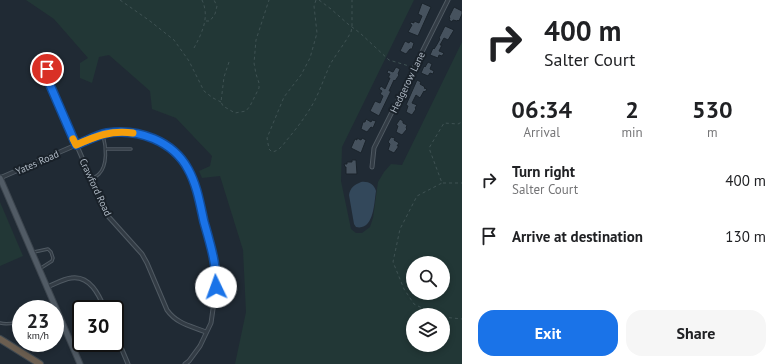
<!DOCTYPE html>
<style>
body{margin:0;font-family:"PT Sans",sans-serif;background:#f6f6f6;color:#202124;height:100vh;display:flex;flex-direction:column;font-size:15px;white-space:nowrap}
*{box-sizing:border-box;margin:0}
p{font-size:13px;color:#757577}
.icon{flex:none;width:22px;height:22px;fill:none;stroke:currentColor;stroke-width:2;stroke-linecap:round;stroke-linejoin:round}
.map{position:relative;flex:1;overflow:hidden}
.side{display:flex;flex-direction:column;background:#fff;width:320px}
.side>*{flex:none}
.banner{background:#fff;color:#202124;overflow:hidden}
.fabs{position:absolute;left:406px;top:256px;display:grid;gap:8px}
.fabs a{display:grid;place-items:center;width:44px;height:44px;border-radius:50%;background:#fff;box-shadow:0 2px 6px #0003;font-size:20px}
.speed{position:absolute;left:12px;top:300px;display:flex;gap:8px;font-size:20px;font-weight:700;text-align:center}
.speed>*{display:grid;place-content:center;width:52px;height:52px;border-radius:50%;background:#fff;box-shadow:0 2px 6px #0003;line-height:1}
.speed small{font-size:10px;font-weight:400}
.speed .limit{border:2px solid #111;border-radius:6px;background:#fff;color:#111}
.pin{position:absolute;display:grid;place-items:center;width:34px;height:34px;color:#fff;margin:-17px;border:2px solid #fff;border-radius:50%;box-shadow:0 1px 4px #0007}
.me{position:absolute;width:44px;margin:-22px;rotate:357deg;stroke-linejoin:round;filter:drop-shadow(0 0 3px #0008)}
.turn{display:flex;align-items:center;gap:14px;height:84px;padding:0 16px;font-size:18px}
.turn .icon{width:52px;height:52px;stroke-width:2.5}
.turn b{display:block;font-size:28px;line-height:34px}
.eta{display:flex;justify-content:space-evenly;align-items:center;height:68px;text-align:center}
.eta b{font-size:24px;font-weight:800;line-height:28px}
.button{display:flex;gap:8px;margin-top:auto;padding:8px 16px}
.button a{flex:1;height:46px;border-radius:16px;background:#1a73e8;color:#fff;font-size:16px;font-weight:800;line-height:46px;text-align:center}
.button a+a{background:#f6f6f6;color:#202124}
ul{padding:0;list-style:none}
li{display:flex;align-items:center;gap:12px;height:56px;padding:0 16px}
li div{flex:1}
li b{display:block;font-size:15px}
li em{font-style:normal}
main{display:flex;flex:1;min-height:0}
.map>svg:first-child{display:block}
.green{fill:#223736;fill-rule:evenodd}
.water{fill:#33485b}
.building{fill:#46525e;stroke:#1a232b}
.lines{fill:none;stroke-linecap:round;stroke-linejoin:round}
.service-casing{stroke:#505a63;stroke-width:3.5}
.minor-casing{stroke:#505a63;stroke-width:5}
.primary-casing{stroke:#3c454e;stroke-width:7}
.motorway-casing{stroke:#3d474f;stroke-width:8}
.path{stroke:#3f5253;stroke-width:1;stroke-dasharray:3 3;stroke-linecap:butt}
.service{stroke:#333c45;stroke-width:1.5}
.minor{stroke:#333c45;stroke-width:3}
.primary{stroke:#515b65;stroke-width:5}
.motorway{stroke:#6b5e50;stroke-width:6}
.route-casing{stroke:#114b97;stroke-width:10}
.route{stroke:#1a73e8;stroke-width:7}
.slow{stroke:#f59e0b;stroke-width:7}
.labels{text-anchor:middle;stroke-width:4;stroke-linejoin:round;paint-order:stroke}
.street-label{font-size:10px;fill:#adb7c2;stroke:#192129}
</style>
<main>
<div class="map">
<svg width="462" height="364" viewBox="0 0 462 364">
<rect width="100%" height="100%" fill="#202a34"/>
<!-- green -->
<g class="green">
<path d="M26,0H414L342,147L341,181L351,229L356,233H362L370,227L373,218L378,182L384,172L391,164L402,165L462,42V364H235L246,312L243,250L220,176L202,178L199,171L210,166L212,156L176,118L152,109L150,91L109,55L99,57L92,83L80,78V63L88,58L54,19ZM413,263H443V293H413ZM413,315H443V345H413Z"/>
<path d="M0,202L23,256L0,266Z"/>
</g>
<!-- water -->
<path class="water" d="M361,182C368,181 374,184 376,191C374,203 374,231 356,227L354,224L349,195C350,188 354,185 361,182Z"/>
<!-- building -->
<g class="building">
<path d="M422,3L431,7L418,36L408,32L412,25L410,24L411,22L414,23V21L419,23L422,16L418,14Z"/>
<path d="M454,7L462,11V14L459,21L458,20L457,21L453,20L452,22L449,20L450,18L449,17Z"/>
<path d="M445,26L454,30L448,40L444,38L440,45H442L439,51L444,53L442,56L439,55L438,58L430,55L433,48L434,49L436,46L440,39L439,38Z"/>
<path d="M405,41L409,43L410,41L414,43L412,49H410L406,54L400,51Z"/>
<path d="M428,62L432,64L430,69L434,71L433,74L430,73L428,76L421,73L424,66L425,67Z"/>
<path d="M396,67L400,69L398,74L399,75L395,81L394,80L389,91H391L379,116L370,111L375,101L380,103L383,96L380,94L382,91L379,89L381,86L385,89L390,78H388L390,74L387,73L388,70L393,72Z"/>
<path d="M417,80L421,82L420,84L425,87L424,88L427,89L425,92L424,91L420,98L416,95L412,103L417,105L415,108L416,109L412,115L406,112L408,106L406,105Z"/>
<path d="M366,119L371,122L372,120L376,121L373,128L371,127L367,132L361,129L363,122H365Z"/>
<path d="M400,119L403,121V123L407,125L406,128L407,129L402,135L396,132L398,126L396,125Z"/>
<path d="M391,137L395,138L394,140L399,143L397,146H399L394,153L388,150L390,144L388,142Z"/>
<path d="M357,138L361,140L362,138L366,140L361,153L351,148L355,139L357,140Z"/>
<path d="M352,160H356L357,174H346V167H345L344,164H347V162H352Z"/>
</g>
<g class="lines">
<defs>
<g id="service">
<path d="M106,149H131"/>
<path d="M91,179C94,178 97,176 99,174C108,165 106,146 103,135"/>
<path d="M34,252L48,249L51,252L53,258L52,261L41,268"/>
<path d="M0,323C7,325 14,323 21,322"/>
</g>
<g id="minor">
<path d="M46,61L47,77L107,215L142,254L147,263L167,310C177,324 191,326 206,332"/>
<path d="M372,167L374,148L448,0"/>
<path d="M0,178L76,145L106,133L126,132L139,134L155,139L169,148L180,158L188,169L197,189L212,253L216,279L215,295L211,323L200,346L189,361L185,364"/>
<path d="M47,287C55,284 63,279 71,278C90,275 99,295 105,309"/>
<path d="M115,333L128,364"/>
</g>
<path id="primary" d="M0,178L80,364"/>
<path id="motorway" d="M0,339L40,364"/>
</defs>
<!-- service casing -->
<use href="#service" class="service-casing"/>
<!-- minor casing -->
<use href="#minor" class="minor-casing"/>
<!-- primary casing -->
<use href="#primary" class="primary-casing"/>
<!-- motorway casing -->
<use href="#motorway" class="motorway-casing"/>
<!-- path -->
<g class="path">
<path d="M120,0L150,21L174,40L189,61L204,91L213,98L221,102"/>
<path d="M316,0L314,6L317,33L310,58L301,75L284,97L267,138L269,149L272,152C279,151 283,145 286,141C297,128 307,115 315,100C321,88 325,75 331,63C337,53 345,43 351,32L352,27V0"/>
<path d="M319,0L331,9L348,24L360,33L389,60L409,66"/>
<path d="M206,21H210L215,14L217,6L214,0"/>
<path d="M194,48C202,33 210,17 202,0"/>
<path d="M229,62L224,77L221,102L223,106L235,113L246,111L250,106L259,88V83L256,74L254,63L256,40L269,0"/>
<path d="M443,183H462"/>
<path d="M437,315L424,309L414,304L404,289L393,262L400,229L417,196L442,183L429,148L444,123L458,124L462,122"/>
<path d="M443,317L462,319"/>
</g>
<!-- service -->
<use href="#service" class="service"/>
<!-- minor -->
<use href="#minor" class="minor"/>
<!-- primary -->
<use href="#primary" class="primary"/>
<!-- motorway -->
<use href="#motorway" class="motorway"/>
</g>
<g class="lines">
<defs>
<path id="route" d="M47,69V78L76,145C86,141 97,135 107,133C138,128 173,141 188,169C197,185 200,204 204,222C210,243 217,265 216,287"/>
</defs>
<!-- route casing -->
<use href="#route" class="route-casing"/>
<!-- route -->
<use href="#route" class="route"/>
<!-- slow -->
<path class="slow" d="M73,139L76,145C96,136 111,130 133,133"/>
</g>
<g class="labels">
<!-- street labels -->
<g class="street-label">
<text transform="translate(407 82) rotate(-64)" y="4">Hedgerow Lane</text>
<text transform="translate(37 162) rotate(-24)" y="4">Yates Road</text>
<text transform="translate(96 187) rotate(65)" y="4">Crawford Road</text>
</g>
</g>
</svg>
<div class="fabs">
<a><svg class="icon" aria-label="search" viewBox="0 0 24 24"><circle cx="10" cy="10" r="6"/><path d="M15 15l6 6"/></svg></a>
<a><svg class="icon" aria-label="layers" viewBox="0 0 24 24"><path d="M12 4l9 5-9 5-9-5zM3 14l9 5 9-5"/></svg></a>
</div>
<div class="speed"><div>23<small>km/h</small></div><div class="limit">30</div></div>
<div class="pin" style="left:47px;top:69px;background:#d93025"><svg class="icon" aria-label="arrive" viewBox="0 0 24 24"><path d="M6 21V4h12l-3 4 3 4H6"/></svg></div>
<svg class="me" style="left:216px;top:287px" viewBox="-20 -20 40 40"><circle r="19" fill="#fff"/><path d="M0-13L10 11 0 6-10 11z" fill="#1a73e8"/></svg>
</div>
<section class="side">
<div class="banner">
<div class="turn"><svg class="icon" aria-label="right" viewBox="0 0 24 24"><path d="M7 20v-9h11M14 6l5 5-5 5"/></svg><div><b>400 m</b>Salter Court</div></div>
</div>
<div class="eta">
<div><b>06:34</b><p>Arrival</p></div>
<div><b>2</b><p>min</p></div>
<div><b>530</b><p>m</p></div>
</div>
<ul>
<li><svg class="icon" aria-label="right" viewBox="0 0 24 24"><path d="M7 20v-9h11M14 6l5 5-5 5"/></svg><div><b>Turn right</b><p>Salter Court</p></div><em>400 m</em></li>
<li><svg class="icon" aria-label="arrive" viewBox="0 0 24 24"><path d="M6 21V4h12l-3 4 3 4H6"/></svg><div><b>Arrive at destination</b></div><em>130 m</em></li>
</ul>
<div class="button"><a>Exit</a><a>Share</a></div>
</section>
</main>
